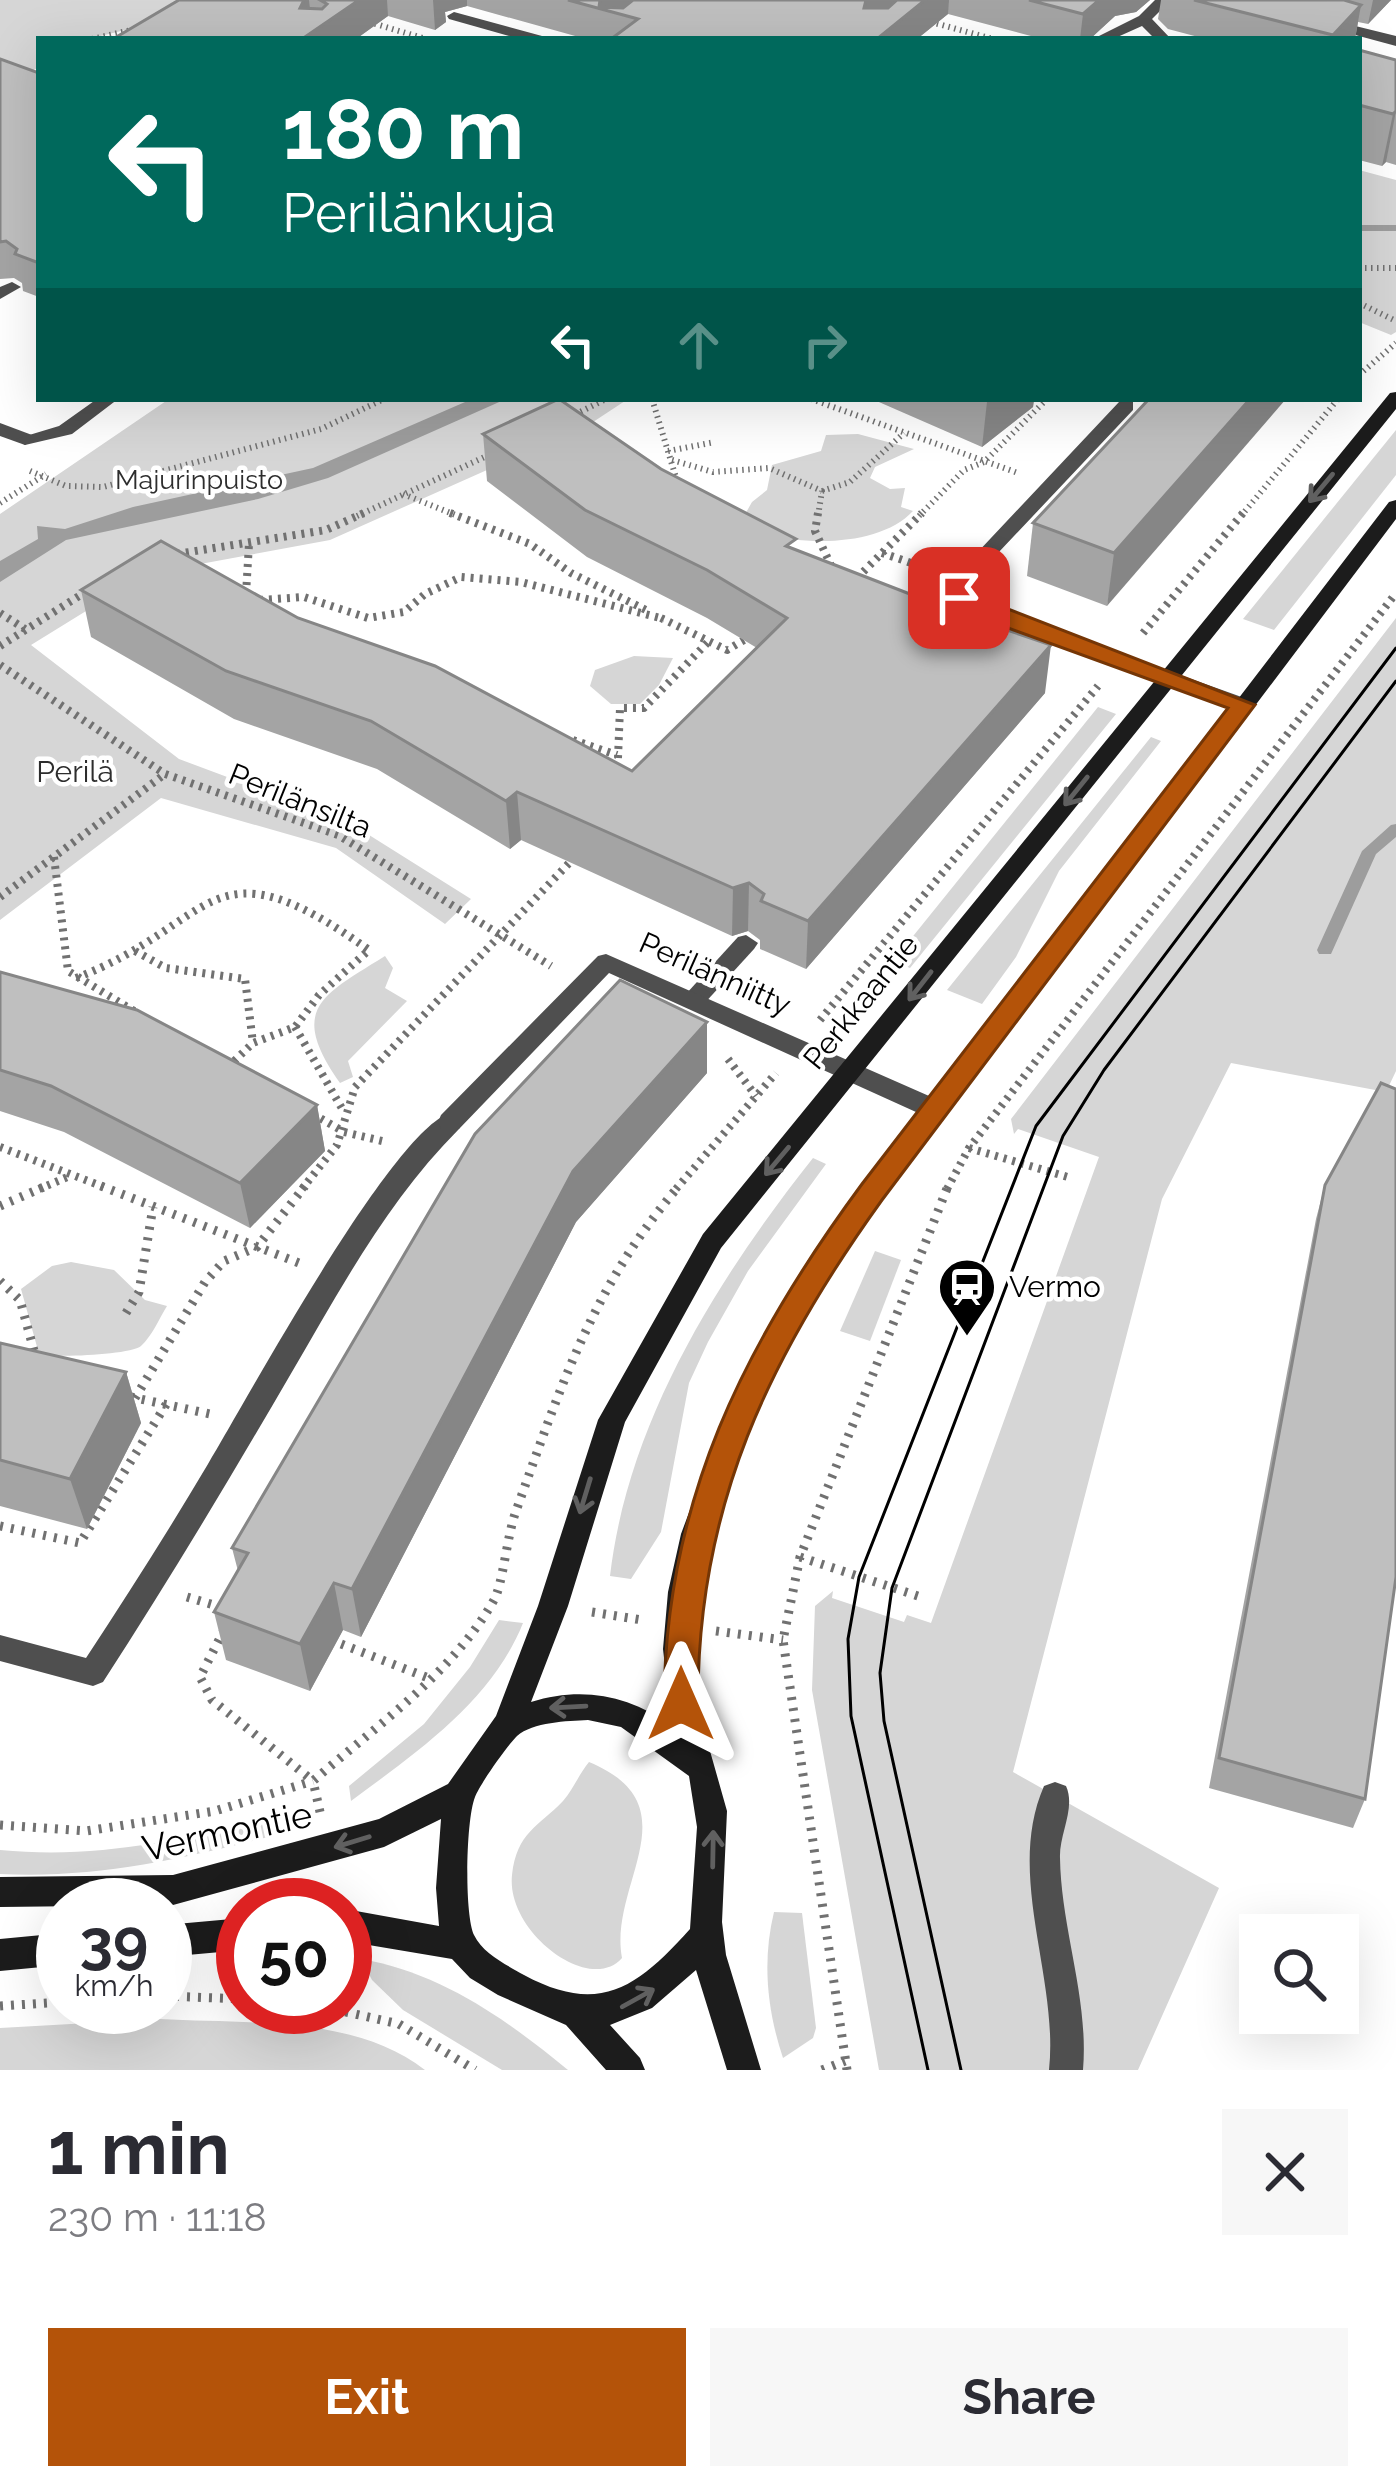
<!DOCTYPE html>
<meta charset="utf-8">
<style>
body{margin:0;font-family:Raleway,sans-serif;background:#f7f7f7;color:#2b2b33;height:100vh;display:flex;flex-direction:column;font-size:45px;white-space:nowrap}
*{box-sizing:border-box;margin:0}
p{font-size:39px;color:#7c7c81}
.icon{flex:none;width:66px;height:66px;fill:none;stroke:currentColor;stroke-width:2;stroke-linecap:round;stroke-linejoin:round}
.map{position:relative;height:2070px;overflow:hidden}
.details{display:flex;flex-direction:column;background:#fff;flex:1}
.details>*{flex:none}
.hud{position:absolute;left:36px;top:36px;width:1326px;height:366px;border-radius:0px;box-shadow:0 12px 48px #0002;background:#00695c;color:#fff;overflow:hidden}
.tools{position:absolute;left:1239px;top:1914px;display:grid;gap:24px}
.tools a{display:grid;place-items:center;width:120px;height:120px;border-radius:0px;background:#fff;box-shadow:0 12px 48px #0002;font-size:60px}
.speed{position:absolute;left:36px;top:1878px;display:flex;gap:24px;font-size:60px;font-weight:700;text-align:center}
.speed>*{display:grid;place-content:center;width:156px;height:156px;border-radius:50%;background:#fff;box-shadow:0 12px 48px #0002;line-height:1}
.speed small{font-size:30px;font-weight:400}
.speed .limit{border:18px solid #d22;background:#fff;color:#111}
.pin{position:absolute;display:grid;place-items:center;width:102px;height:102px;color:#fff;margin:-51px;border-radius:24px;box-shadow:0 6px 18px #0006}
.me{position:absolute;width:132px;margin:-66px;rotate:0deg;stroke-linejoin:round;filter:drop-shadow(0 0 9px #0008)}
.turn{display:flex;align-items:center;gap:42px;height:252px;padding:0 48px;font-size:54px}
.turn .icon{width:156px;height:156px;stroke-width:2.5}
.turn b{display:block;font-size:84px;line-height:102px}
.lanes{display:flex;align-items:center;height:114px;padding:0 48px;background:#0003;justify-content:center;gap:60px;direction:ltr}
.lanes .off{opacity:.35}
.round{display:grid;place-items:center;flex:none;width:126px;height:126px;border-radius:0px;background:#f7f7f7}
.summary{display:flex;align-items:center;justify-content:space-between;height:204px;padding:0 48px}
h1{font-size:72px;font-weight:700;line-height:90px}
.primary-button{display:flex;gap:24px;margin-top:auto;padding:24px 48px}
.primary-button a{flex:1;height:138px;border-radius:0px;background:#b45309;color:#fff;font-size:48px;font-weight:700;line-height:138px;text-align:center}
.primary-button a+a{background:#f7f7f7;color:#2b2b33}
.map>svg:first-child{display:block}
.green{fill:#d6d6d6}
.water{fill:#9d9d9d}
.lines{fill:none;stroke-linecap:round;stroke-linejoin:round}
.stream{fill:#9d9d9d;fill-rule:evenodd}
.path-far2{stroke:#717171;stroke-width:6;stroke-dasharray:1.5 4.5;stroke-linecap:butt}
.path-far1{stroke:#717171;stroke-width:8;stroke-dasharray:3 6;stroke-linecap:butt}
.path{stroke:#717171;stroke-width:9;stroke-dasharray:3 8;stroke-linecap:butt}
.service{fill:#4f4f4f;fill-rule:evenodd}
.minor{fill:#4f4f4f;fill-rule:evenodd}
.tertiary{fill:#4f4f4f;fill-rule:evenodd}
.secondary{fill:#1c1c1c;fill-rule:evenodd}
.tram{stroke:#000;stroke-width:3}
.wall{fill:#a4a4a4}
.shaded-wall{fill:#868686}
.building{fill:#bfbfbf;stroke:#868686;stroke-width:3}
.oneway{stroke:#606060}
.route{fill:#b45309;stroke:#753606;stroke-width:3}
.labels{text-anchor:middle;stroke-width:9;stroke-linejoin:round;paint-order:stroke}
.far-park-label{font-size:27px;fill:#2d2d2d;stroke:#fff}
.park-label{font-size:30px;fill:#2d2d2d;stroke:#fff}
.street-label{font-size:30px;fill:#000;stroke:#fff}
.poi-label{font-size:30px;fill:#000;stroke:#fff;text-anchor:start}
.near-street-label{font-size:36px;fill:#000;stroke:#fff}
</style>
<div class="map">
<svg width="1396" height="2070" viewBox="0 0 1396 2070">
<rect width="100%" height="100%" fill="#fff"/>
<!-- green -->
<g class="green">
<path d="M0,0H250L88,39H39V67L30,72L0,62Z"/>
<path d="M1359,170L1396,180V332L1391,335L1359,322Z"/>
<path d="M169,399H628L590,424L330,540L146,574L31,645L179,759L350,823L471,899L445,924L336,848L161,798L0,920V514Z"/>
<path d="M1396,430V475L1274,630L1243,619Z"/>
<path d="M858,434L914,449L875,467L870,478L890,489L905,488L901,507L913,511C877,550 787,547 739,525L752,502L767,490L772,465L821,451L826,435Z"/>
<path d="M1396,618V1071L1386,1092L1231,1063L1162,1199L1013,1772L1219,1888L1138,2070H879L812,1690L815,1606L833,1591L832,1598L904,1622L907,1615L931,1623L1099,1157L1018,1129L1014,1134L1011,1119Z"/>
<path d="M634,656L673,658L659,685L640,704H611L590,686L595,670Z"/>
<path d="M1098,707L1116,714L910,968L893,961Z"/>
<path d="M1151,737L1161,741L1059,871L1016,957L982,1004L947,990Z"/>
<path d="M385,956L393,968L385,988L407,1001L348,1061L353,1077L340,1083C288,1009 321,996 385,956Z"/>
<path d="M813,1158L826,1164L748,1271L708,1342L689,1383L661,1532L631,1579L610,1576C628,1421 718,1278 813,1158Z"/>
<path d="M875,1251L901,1260L870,1341L840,1331Z"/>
<path d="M71,1262L114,1270L145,1300L167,1306C159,1319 152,1336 141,1346C130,1355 54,1358 39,1354L21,1289L52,1266Z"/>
<path d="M499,1620L523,1623C492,1701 417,1752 351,1801L349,1786L424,1724L470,1667Z"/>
<path d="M589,1762C695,1806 608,1884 622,1958C590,1995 506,1932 512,1875C517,1832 538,1827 563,1801C573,1790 579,1774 589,1762Z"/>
<path d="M272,1814V1836C183,1859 93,1879 0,1874V1850C94,1859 182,1842 272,1814Z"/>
<path d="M774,1912L802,1913L816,2028L813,2038L783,2058C767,2010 762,1961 774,1912Z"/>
<path d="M361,1959C441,1973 506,2019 568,2070H502L403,2010L372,1980Z"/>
<path d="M160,2019C245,2024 355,2015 425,2070H0V2028Z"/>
</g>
<!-- water -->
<path class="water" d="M472,399H506L328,478L258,499L66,540L0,582V561L38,539L37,526L65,529L133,507L313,468Z"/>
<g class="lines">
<!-- stream -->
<g class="stream">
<rect x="1359" y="225" width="37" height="6"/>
<path d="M1396,824V837L1376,854L1331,954H1319L1317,950L1362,851L1391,825Z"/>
</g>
<!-- path-far2 -->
<g class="path-far2">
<path d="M369,22L426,39"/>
<path d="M931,22L993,39"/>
<path d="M92,39L131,30"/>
<path d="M1359,268H1396"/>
<path d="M1359,303L1396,321"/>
<path d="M1359,375L1396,343"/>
<path d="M652,399L678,484"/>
<path d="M811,399L1018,473"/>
<path d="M570,417L606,399"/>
<path d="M668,451L715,442"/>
<path d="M672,460L713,472L769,468L822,491L818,516"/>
<path d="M30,471L66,486L103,487L321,429L384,399"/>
<path d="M822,491L850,482L904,433"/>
<path d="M403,494L458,516"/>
<path d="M0,503L46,474"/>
<path d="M357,516L491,454"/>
<path d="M919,516L964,470L984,462L1047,399"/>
<path d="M1241,516L1338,399"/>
</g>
<!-- path-far1 -->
<g class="path-far1">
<path d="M450,513L530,544L571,573L648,611"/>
<path d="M818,513L815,531L834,572"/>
<path d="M882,553L926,568"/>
<path d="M177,554L326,530L364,513"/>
<path d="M857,578L922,513"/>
<path d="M246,594L249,544"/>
<path d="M260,600L304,597L368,618L404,612L425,594L461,577L521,582L664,619"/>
<path d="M0,613L25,629"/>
<path d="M661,618L727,650L749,637"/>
<path d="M1143,633L1243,513"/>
<path d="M0,646L87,591"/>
<path d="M0,665L165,774L338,835L551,966"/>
<path d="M573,740L617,755"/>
<path d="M618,758L620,708H644L709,641"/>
<path d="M54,857L68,971L134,1011"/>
<path d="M0,897L165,774"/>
<path d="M135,951L166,968L245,979L253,1043"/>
<path d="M76,978C218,924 207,834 369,950L319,995L295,1027L253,1043L230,1065"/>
<path d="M820,1020L1098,686"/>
<path d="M295,1027L344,1112"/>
<path d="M728,1059L756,1096"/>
<path d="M313,1114L344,1132L382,1141"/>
<path d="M0,1147L109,1189"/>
<path d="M969,1148L1071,1178"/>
<path d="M39,1189L70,1176"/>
<path d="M302,1189L337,1145L355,1087L573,859"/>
<path d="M676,1189L776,1073"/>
<path d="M947,1189L969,1148L1396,593"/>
</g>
<!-- path -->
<g class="path">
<path d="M101,1186L299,1263"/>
<path d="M0,1206L46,1186"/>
<path d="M0,1281L20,1300L36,1358"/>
<path d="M126,1313L139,1292L153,1207"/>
<path d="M131,1397L210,1414"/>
<path d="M135,1398L205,1282L224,1261L257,1247L305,1186"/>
<path d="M0,1526L80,1543L167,1403"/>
<path d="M800,1557L918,1596"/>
<path d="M187,1597L224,1608"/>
<path d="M592,1612L642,1620"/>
<path d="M224,1630L200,1677L212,1700L312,1780"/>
<path d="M716,1631L783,1640"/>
<path d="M331,1640L431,1679"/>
<path d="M320,1812L313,1781C375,1727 453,1673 494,1600C503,1584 507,1535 516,1511C560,1389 592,1287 679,1186"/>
<path d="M0,1825L86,1831L215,1811L313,1781"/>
<path d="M165,1996L243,1999"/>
<path d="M0,2006L63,2002"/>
<path d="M324,2007L399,2024L475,2070"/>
<path d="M822,2070L845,2061"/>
<path d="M847,2070L783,1640L800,1557L948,1186"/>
</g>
<!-- service -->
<g class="service">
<path d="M1155,0H1171L1152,19L1171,39H1155L1142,26L1113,39H1093L1139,16Z"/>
<path d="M454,12L542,36L545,39H520L449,19L447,16Z"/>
<path d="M12,282L21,287L0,299V287Z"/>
<path d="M0,423L32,435L34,439L25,445L0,436Z"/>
<path d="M746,935L758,943L754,949L702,1006H686L682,1000L686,994L738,937Z"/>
<path d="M450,1113L459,1115L462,1122L459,1129C387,1201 340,1290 289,1377C229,1480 168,1582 103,1682L93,1686L0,1661V1635L86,1658C128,1594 169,1530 208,1464C246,1401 392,1131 450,1113Z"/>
<path d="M1055,1782L1066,1786C1076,1808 1059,1834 1060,1858C1061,1929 1089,1998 1083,2070H1049C1059,1977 1005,1875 1044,1786Z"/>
</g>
<!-- minor -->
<g class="minor">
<path d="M97,399H118L72,434L25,445L16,439L59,426Z"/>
<path d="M1126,400L1133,402V410L965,588L982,604L1250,700L1254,705L1250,710H1236L968,612L944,588L1119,402Z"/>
<path d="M606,954L945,1103L948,1110L945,1117H927L609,973L459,1129H441L438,1122L441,1115L598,956Z"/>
</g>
<!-- tertiary -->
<path class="tertiary" d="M1327,19L1396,36V46L1322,26L1320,23Z"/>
<!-- secondary -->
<g class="secondary">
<path d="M1396,392V409L721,1248L625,1422L568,1606L531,1702C582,1686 629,1695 672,1726L663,1649L668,1592L681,1534L723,1421L808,1260L1389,502L1396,500V519L826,1274L750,1421L709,1534L697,1592L693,1649L697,1705L727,1811L722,1922L726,1955L761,2070H727L696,1970L652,2008L610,2025L640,2058L645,2070H606L566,2025L498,1995L470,1978L452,1959L345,1941V1909L439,1926L436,1888L441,1819L384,1847L173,1905L0,1907V1877L173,1875L379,1819L448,1784L496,1716L538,1606L598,1420L703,1234L1390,393ZM588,1720L621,1727L689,1776L697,1827L690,1929C638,1987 600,2016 524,1975C507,1965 483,1954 474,1935C464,1913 466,1819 475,1797C480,1784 507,1746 517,1736C533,1722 567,1721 588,1720Z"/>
<path d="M243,1918V1950L165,1957V1925Z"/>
<path d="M63,1933V1965L0,1971V1939Z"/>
</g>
<!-- tram -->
<g class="tram">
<path d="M928,2070L851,1716L848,1639L859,1577L1036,1126L1396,648"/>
<path d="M961,2070L884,1721L880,1673L892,1588L1063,1136L1104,1070L1396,681"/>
</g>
</g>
<!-- wall -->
<g class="wall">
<path d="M179,0H1150L1136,12L1115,16L1090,39H1042L948,14L917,39H586L467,6L445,12L446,22L435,30L388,16L356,39H113Z"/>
<path d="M1161,0H1391L1368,24L1358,22L1355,39H1206L1168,29L1158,19Z"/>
<path d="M1359,50L1396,60V165L1386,162L1382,166L1359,160Z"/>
<path d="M0,59L39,73V297L23,291L22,283L14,278L0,279Z"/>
<path d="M872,399H1034L1033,407L982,447Z"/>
<path d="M1149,399L1107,606L1027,576L1033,523Z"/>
<path d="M483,434L661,469L796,550L983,634L1045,693L806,969L760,949V940L748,931L732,936L521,840L510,849L377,769L234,719L91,637L81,590L298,618L632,771L757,648L707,618L587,557L487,481Z"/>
<path d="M0,972L317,1105L325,1151L250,1228L64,1132L0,1111Z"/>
<path d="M707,1022V1073L576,1222L361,1637L343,1630L310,1691L226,1660L214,1612L238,1571L232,1548Z"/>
<path d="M1325,1185L1365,1799L1353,1828L1209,1788L1316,1219Z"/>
<path d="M0,1343L126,1372L141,1423L87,1529L0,1506Z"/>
</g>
<!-- shaded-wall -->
<g class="shaded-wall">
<path d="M304,0H309L312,28L359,0H387L388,16L356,39H302L300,8Z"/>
<path d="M433,0H467V6L445,12L446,22L435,30Z"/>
<path d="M600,0H647L626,16L599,8Z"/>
<path d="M866,0H905L863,36Z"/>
<path d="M925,0H949L948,14L917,39H877Z"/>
<path d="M1099,0H1150L1136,12L1115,16L1090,39H1080L1083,14Z"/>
<path d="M1373,0H1391L1368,24Z"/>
<path d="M1361,5L1355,39H1332L1333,35Z"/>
<path d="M1396,111L1386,162L1382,166L1393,114Z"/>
<path d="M991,399H1034L1033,407L982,447L987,402Z"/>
<path d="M1250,399H1286L1107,606L1114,553Z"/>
<path d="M1051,645L1045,693L806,969L808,921Z"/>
<path d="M517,792L521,840L510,849L506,801Z"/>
<path d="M749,883L748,931L732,936L733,888Z"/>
<path d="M707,1022V1073L576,1222L361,1637L352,1589L573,1171Z"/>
<path d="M317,1105L325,1151L250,1228L240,1183Z"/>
<path d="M126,1372L141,1423L87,1529L70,1479Z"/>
<path d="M334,1583L343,1630L310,1691L300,1644Z"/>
</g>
<!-- building -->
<g class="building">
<path d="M179,0H304L300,8L322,9L327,4L320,0H359L302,39H113Z"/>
<path d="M568,0H600L599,7L623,8L633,0H866L864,8H888L897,0H925L877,39H611L638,19Z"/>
<path d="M1029,0H1099L1083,14Z"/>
<path d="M1194,0H1344L1361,5L1333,35Z"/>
<path d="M1359,50L1396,60V111L1393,114L1359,105Z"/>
<path d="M0,59L39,73V263L15,254L17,249L6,241L0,242Z"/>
<path d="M559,399L661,469L796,539L786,546L977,620L983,634L1004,629L1051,645L808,921L761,901L764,894L749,883L733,888L517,792L506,801L371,721L226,671L81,590L161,541L298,618L435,666L632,771L787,618L707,570L585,510L483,434Z"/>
<path d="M1149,399H1250L1114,553L1033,523Z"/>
<path d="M0,972L137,1010L317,1105L240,1183L51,1086L0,1070Z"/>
<path d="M620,980L707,1022L573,1171L352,1589L334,1583L300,1644L214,1612L248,1553L232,1548L475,1134Z"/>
<path d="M1381,1083L1396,1089V1577L1365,1799L1219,1758L1325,1185Z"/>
<path d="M0,1343L126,1372L70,1479L0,1460Z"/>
</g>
<!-- one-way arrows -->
<defs><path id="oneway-shaft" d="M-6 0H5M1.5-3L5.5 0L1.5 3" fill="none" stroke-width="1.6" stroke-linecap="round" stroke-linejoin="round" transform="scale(3)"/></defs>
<g class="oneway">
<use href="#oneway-shaft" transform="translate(1321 488) rotate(130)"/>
<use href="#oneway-shaft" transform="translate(1076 791) rotate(129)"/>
<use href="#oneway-shaft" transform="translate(920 986) rotate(128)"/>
<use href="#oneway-shaft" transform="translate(777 1161) rotate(130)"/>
<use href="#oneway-shaft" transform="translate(585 1496) rotate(107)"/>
<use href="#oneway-shaft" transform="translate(568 1707) rotate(177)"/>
<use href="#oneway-shaft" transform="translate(352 1842) rotate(163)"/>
<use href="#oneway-shaft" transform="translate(713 1849) rotate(-89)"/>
<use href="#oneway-shaft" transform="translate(638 1998) rotate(-29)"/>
</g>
<!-- route -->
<path class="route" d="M951,593H967L1255,705L882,1200C769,1357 697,1506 698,1704L693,1715L681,1719L669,1715L664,1704C665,1501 744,1344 862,1184L1228,708L967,613L951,603Z"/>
<!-- icons -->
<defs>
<symbol id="station-pin" viewBox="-11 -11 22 30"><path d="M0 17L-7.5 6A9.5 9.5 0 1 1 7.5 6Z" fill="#000" stroke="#fff"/><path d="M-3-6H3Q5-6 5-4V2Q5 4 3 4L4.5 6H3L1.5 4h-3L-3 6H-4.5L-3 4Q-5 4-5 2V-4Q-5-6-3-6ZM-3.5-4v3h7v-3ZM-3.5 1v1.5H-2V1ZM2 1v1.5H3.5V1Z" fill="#fff"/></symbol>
</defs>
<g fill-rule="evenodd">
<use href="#station-pin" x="934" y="1254" width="66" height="90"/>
</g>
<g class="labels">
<!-- far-park labels -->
<g class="far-park-label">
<text x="199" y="489">Majurinpuisto</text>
</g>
<!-- park labels -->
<g class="park-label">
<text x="75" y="782">Perilä</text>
</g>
<!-- street labels -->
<g class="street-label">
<text transform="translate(300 801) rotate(22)" y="10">Perilänsilta</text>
<text transform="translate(715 974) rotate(24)" y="10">Perilänniitty</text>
<text transform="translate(861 1002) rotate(-51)" y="10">Perkkaantie</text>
</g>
<!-- poi labels -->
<g class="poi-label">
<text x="1009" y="1297">Vermo</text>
</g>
<!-- near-street labels -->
<g class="near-street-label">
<text transform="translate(227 1831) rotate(-12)" y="13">Vermontie</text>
</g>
</g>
</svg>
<div class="tools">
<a><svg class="icon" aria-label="search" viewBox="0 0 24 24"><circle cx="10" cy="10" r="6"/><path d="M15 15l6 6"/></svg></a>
</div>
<div class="speed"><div>39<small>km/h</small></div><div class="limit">50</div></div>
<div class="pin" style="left:959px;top:598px;background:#d93025"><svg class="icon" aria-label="arrive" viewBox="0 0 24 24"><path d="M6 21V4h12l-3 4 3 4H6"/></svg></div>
<svg class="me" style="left:681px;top:1704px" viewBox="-20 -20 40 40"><path d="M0-17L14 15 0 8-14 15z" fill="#b45309" stroke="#fff" stroke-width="4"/></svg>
<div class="hud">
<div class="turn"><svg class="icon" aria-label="left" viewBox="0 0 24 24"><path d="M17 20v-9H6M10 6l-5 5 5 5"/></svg><div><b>180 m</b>Perilänkuja</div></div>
<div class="lanes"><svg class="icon" aria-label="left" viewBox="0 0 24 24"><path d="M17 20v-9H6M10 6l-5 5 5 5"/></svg><svg class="icon off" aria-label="ahead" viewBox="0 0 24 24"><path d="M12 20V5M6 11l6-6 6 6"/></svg><svg class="icon off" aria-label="right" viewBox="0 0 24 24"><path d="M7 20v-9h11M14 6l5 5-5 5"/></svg></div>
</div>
</div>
<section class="details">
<div class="summary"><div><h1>1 min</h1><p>230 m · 11:18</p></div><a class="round"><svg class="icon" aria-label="close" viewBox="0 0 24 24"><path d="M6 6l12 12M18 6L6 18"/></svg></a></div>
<div class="primary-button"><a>Exit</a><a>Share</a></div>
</section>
